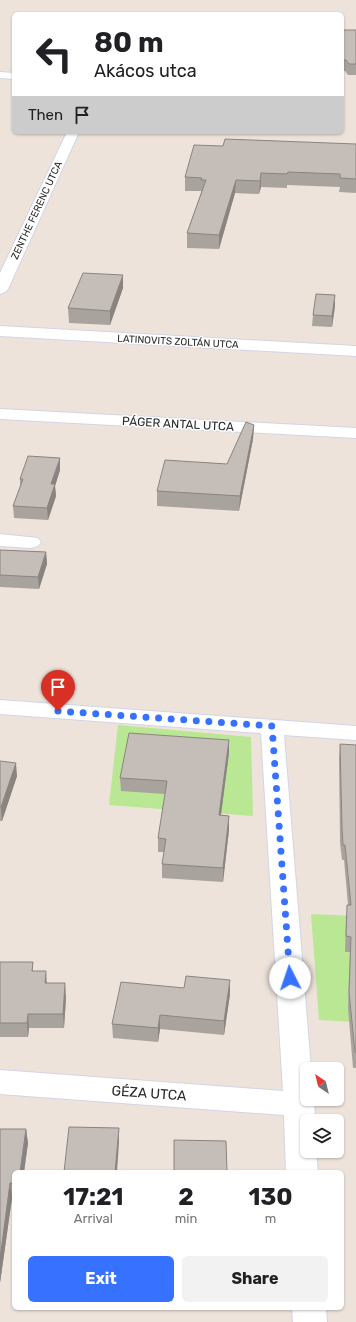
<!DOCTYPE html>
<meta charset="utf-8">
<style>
body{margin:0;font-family:Rubik,sans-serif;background:#f2f2f2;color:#202124;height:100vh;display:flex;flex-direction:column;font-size:15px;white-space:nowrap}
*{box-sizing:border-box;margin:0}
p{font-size:13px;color:#757577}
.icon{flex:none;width:22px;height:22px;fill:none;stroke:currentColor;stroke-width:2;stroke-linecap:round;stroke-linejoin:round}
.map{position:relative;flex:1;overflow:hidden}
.drawer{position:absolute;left:12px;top:1170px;width:332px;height:140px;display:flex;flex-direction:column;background:#fff;border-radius:6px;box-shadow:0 1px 3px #0004}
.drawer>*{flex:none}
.top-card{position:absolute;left:12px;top:12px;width:332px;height:122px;border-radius:6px;box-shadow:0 1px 3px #0004;background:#fff;color:#202124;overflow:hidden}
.needle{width:26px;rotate:325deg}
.buttons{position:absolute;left:300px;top:1062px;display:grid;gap:8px}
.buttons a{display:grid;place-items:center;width:44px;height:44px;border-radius:6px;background:#fff;box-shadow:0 1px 3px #0004;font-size:20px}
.pin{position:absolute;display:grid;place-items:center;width:34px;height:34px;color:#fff;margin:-41px -17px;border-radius:50% 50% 50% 0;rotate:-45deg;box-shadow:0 0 4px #0007}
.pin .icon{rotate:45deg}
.me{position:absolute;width:44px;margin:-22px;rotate:356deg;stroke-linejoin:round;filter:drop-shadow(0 0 3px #0008)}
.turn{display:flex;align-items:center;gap:14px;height:84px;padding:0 16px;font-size:18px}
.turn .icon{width:52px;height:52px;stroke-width:2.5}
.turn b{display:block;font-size:28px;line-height:34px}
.then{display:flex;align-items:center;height:38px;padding:0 16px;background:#0003;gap:8px;font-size:15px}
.eta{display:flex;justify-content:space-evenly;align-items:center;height:68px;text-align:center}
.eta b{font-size:24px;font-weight:700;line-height:28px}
.action{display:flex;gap:8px;margin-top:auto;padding:8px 16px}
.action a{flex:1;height:46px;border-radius:6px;background:#3671ff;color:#fff;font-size:16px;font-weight:700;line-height:46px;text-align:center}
.action a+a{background:#f2f2f2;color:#202124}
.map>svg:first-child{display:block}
.green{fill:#b9e794}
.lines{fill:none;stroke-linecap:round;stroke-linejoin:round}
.minor-casing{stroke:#d0d6e4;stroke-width:2}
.minor{fill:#fff;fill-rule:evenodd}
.wall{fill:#a9a39e}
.shaded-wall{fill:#8a8481}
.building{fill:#c5bdb8;stroke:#8a8481}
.route{stroke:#3671ff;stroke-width:7;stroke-dasharray:0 12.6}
.labels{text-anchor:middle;stroke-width:3;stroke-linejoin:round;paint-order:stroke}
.far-street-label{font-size:10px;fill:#2a2a2a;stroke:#fff}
.street-label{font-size:12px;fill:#2a2a2a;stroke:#fff}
.near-street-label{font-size:14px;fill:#2a2a2a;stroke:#fff}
</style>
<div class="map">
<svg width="356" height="1322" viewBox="0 0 356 1322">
<rect width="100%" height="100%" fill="#ede3db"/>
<!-- green -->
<g class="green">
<path d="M118,725L251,737L253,816L109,805Z"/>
<path d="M311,914L356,916V1022L319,1020Z"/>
</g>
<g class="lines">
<defs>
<g id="minor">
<path d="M0,72L14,73V79L0,78Z"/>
<path d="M67,132H79L8,289L5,292L0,294V273Z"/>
<path d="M0,326L356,346V356L0,336Z"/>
<path d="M0,409L356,428V438L0,419Z"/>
<path d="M0,534L38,538L41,542L38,546L31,548L0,546Z"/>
<path d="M0,700L356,726V740L284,735L311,1069H307V1099H314L315,1121H307V1151H316L318,1172H286L284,1115L0,1094V1070L283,1091L261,733L0,714Z"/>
<path d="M292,1308H326L327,1322H293Z"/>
</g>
</defs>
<!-- minor casing -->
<use href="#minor" class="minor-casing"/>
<!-- minor -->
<use href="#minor" class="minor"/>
</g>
<!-- wall -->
<g class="wall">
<path d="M342,30H356V75H348L345,71H342Z"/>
<path d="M356,144V193L339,192L340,187L287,185V188L261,187L259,194L235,193L219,249L187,248V233L201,193V191H185V177L223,146Z"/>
<path d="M123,288L110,325L69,323L68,308Z"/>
<path d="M335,295V306L332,327L312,326L313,315Z"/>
<path d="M254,425L253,439L239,511L157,506V491L227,464Z"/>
<path d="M60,470L55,486L56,496L48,520L14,518L13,506L20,486V479Z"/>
<path d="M0,550L46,552L47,564L39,589L0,587Z"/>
<path d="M229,740V753L221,815L229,816V830L223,882L162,878V864L164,852H158V838L165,794L121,791L120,778Z"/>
<path d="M340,744L356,745V1068H353L348,1008L350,952H345L346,920L348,905L344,860H342L340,843L339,759Z"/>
<path d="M0,761L17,776L2,821H0Z"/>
<path d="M0,962H33V971L47,983L66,997L64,1028H29L28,1037H0Z"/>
<path d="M184,988L230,994L224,1035L160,1029L158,1042L113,1038L112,1024Z"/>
<path d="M0,1129H26L28,1143L24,1172H14V1198H12L0,1283Z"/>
</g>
<!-- shaded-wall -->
<g class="shaded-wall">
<path d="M261,173V187L259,194L260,181Z"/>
<path d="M236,180L235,193L219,249V235Z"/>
<path d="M123,275V288L110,325V311Z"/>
<path d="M335,295V306L332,327V316Z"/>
<path d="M254,425L253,439L239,511L240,496Z"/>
<path d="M60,458V470L55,486L56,496L48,520L47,508L51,484Z"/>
<path d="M46,552L47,564L39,589L38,577Z"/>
<path d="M229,740V753L219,829V815Z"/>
<path d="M16,763L17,776L2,821L1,807Z"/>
<path d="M229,816V830L223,882V868Z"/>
<path d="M46,971L47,985L45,983Z"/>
<path d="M230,980V994L224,1035V1021Z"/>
<path d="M65,983L66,997L64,1028L63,1014Z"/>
<path d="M28,1014L29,1028L28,1037L27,1023Z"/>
<path d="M160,1015V1029L158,1042V1028Z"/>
<path d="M119,1128V1142L117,1172H115Z"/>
<path d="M26,1129L28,1143L24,1172H20Z"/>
<path d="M10,1183L12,1198L0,1283V1259Z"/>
</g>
<!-- building -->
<g class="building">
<path d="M342,30H356V64H349L346,60H342Z"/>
<path d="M225,139L356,144V179L340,178V174L288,172L287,174L261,173L260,181L236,180L219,235L187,233L206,180H201L202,178L185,177L194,145L223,146Z"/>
<path d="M83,273L123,275L110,311L68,308Z"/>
<path d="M316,294L335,295L332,316L313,315Z"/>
<path d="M246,422L254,425L240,496L157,491L165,460L227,464Z"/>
<path d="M28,456L60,458L51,484H55L47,508L13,506L23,479H20Z"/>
<path d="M0,550L46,552L38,577L0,575Z"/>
<path d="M129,733L229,740L219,815L229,816L223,868L162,864L166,839L158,838L167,781L120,778Z"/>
<path d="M340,744L356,745V1052H355L349,992L351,937L346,936L347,905H351L345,845H343L342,828Z"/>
<path d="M0,761L16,763L1,807H0Z"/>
<path d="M0,962H33L32,971H46L45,983H65L63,1014H28L27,1023H0Z"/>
<path d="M186,976L230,980L224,1021L160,1015L158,1028L112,1024L121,982L184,988Z"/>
<path d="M69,1127L119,1128L115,1172H64Z"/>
<path d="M0,1129H26L20,1172H14V1184L10,1183L0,1259Z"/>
<path d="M174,1140L226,1141L227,1172H174Z"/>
</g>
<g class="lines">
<!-- route -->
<path class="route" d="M58,711L272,726L290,978"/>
</g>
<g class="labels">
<!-- far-street labels -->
<g class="far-street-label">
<text transform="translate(36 210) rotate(-65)" y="4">ZENTHE FERENC UTCA</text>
<text transform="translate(178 341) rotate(3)" y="4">LATINOVITS ZOLTÁN UTCA</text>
</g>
<!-- street labels -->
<g class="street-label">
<text transform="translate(178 424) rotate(3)" y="4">PÁGER ANTAL UTCA</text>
</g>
<!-- near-street labels -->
<g class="near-street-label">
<text transform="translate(149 1093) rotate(4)" y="5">GÉZA UTCA</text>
</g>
</g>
</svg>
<div class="buttons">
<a><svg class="needle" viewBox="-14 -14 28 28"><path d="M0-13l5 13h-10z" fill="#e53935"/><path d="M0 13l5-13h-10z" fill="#757577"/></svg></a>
<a><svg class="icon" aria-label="layers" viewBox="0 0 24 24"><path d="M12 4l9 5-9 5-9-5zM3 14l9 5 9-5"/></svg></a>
</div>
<div class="pin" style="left:58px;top:711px;background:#d93025"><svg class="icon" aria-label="arrive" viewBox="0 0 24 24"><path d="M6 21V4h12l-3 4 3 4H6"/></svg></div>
<svg class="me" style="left:290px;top:978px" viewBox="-20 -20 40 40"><circle r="19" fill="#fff"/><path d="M0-13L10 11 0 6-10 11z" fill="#3671ff"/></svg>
<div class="top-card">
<div class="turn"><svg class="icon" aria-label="left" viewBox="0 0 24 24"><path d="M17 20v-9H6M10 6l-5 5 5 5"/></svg><div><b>80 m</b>Akácos utca</div></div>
<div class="then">Then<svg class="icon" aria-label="arrive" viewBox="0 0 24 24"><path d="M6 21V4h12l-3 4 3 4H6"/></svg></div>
</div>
<section class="drawer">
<div class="eta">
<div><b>17:21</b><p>Arrival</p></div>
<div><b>2</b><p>min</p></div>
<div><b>130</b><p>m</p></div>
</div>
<div class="action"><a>Exit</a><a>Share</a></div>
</section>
</div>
